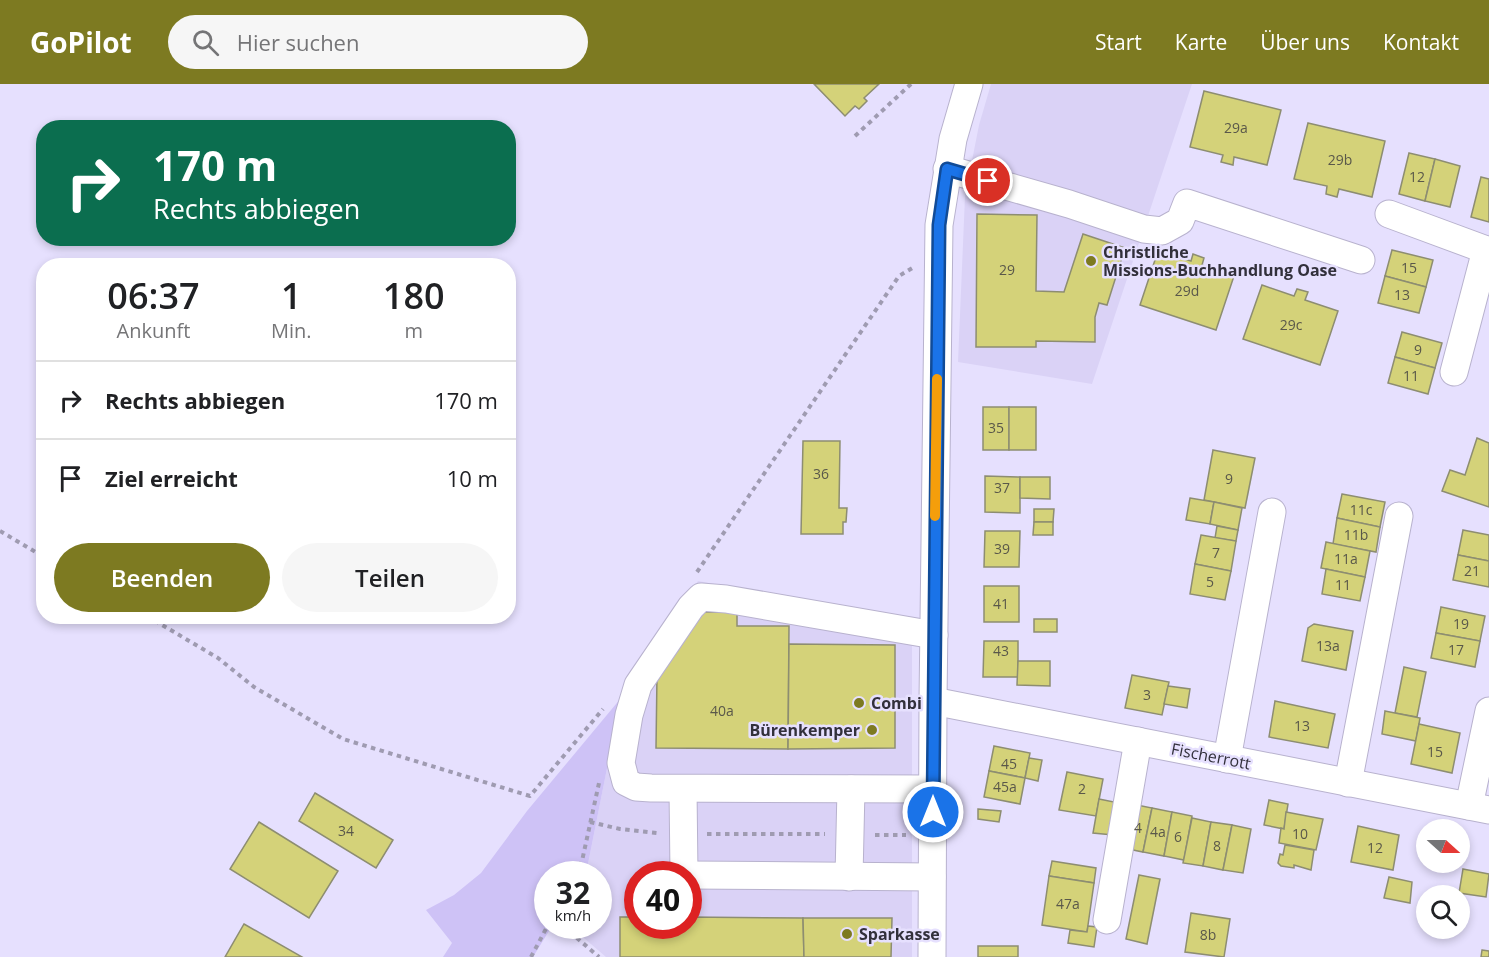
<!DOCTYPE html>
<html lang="de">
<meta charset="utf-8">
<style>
body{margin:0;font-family:"Open Sans",sans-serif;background:#f6f6f6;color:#202124;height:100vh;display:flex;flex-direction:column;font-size:22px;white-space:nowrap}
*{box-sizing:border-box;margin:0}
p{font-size:20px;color:#757577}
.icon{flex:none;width:33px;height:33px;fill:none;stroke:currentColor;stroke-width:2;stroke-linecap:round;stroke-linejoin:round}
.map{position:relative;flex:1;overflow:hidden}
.sheet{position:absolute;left:36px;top:174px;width:480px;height:366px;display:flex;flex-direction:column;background:#fff;border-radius:24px;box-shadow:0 3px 9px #0003}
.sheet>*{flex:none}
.banner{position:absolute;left:36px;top:36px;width:480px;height:126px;border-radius:24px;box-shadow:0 3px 9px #0003;background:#0b6e4f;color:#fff;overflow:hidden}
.needle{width:39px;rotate:111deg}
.fabs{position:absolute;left:1416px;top:735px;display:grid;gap:12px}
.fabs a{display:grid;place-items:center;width:54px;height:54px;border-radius:50%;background:#fff;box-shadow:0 3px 9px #0003;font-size:30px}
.speed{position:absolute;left:534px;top:777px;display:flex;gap:12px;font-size:30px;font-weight:700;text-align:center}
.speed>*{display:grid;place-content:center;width:78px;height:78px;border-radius:50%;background:#fff;box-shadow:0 3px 9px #0003;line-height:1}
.speed small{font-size:15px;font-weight:400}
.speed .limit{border:9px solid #d22;background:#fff;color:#111}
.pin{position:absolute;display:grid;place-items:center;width:51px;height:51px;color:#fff;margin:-26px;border:3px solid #fff;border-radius:50%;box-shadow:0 2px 6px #0007}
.me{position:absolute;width:66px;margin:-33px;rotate:0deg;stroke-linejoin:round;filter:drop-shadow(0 0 4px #0008)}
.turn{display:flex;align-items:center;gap:21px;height:126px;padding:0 18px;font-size:27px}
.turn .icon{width:78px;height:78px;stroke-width:2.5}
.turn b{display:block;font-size:42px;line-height:51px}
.eta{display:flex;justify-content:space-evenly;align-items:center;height:102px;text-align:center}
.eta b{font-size:36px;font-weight:600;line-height:42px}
.button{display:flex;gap:12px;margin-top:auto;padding:12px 18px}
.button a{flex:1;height:69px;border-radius:36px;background:#7d7a21;color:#fff;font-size:24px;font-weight:600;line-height:69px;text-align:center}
.button a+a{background:#f6f6f6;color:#202124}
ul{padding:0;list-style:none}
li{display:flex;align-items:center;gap:18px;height:78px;padding:0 18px;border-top:2px solid #e0e0e0}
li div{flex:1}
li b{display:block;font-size:22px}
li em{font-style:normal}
header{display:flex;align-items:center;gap:36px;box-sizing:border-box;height:84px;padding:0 30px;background:#7d7a21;color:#fff}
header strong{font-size:28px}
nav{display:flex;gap:33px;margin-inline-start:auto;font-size:21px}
.search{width:420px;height:54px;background:#f6f6f6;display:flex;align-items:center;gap:15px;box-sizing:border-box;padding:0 21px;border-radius:33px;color:#757577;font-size:22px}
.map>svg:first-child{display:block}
.built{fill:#dad2f6;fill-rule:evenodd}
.green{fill:#cec2f6}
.building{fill:#d4d279;stroke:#8d8d71;stroke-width:1.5}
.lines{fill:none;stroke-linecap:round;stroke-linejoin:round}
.minor-casing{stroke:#b8b2ce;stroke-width:29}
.path{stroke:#9f9bb1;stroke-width:4;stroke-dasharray:4.5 4.5;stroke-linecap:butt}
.minor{stroke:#fff;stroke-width:27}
.route-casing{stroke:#114b97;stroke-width:15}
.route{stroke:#1a73e8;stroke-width:10}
.slow{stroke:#f59e0b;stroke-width:10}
.poi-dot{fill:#7d7a21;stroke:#e6e0fe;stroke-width:2}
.labels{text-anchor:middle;stroke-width:5;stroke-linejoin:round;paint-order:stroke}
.number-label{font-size:14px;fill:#5a584a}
.poi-label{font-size:16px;font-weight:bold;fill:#32303b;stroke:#e6e0fe;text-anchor:start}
.street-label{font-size:16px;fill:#32303b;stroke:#e6e0fe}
</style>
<header>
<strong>GoPilot</strong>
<div class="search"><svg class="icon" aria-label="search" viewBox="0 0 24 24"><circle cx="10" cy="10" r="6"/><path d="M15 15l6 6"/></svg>Hier suchen</div>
<nav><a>Start</a><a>Karte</a><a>Über uns</a><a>Kontakt</a></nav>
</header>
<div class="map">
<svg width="1489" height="873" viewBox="0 0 1489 873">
<rect width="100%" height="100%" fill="#e6e0fe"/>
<!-- built -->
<g class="built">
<path d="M991,0H1192L1092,300L958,278L965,112L979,41Z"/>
<path d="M698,497L912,536V873H606L570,842H598V790H582L588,780L621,614ZM638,790H688V842H638Z"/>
</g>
<!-- green -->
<path class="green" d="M621,614L588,780L582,790H548V842H552L533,873H443L452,859L426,826L454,811L481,789L527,727Z"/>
<!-- building -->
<g class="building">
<path d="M814,0H879L864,14L867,17L859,25L855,22L845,32Z"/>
<path d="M1204,7L1281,26L1267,81L1234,73L1233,81L1221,78L1223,71L1190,63Z"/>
<path d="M1308,39L1385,57L1372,113L1339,105L1337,113L1326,110L1327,102L1294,95Z"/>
<path d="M1409,69L1435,75L1425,117L1399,110Z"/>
<path d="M1435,75L1460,82L1450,123L1425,117Z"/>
<path d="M1481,93L1489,95V138L1471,133Z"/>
<path d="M977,130L1037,131L1036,207L1064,208L1083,150L1125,164L1107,221L1099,219L1095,233V258L1036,257V263H976Z"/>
<path d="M1392,166L1433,176L1426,203L1385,192Z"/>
<path d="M1158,167L1191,177L1193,170L1204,174L1202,181L1234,192L1216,246L1140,221Z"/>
<path d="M1385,192L1426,203L1419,229L1378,219Z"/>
<path d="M1262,201L1294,212L1297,205L1308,208L1305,216L1338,227L1320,281L1243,255Z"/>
<path d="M1402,248L1442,259L1435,284L1395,273Z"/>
<path d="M1395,273L1435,284L1428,310L1388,299Z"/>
<rect x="983" y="323" width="26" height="43"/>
<rect x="1009" y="323" width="27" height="43"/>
<path d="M1477,354L1489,359V423L1442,407L1450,386L1465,391Z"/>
<path d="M803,357H840L839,424H847L846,438H843V450H801Z"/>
<path d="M1213,366L1255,374L1245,424L1204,416Z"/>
<path d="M985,392L1020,393V429L985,428Z"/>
<path d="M1020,393H1050V415L1020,414Z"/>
<path d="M1342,410L1385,418L1380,443L1337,434Z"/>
<path d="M1190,414L1214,418L1210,440L1186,436Z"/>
<path d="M1214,418L1242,424L1238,446L1210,440Z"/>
<path d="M1034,425H1054L1053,438H1034Z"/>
<path d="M1337,434L1380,443L1376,468L1333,460Z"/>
<path d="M1034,438H1053V451H1033Z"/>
<path d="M1217,442L1238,446L1236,457L1215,454Z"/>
<path d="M1463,446L1489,451V477L1458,471Z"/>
<path d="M985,447H1020L1019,483H984Z"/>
<path d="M1201,451L1236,457L1231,487L1195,480Z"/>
<path d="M1326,458L1370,467L1365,493L1321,484Z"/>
<path d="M1458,471L1489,477V503L1453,496Z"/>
<path d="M1195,480L1231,487L1225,516L1190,510Z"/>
<path d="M1326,485L1365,493L1360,517L1322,510Z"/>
<rect x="984" y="502" width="35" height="36"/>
<path d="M1441,523L1485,532L1480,557L1436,549Z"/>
<path d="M703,528H737V542H789L788,665L656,664L657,591Z"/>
<rect x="1034" y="535" width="23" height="13"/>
<path d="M1314,540L1353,547L1346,586L1302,577L1308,544Z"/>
<path d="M1436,549L1480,557L1475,583L1431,574Z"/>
<path d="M984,557H1018V593H983Z"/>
<path d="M789,560L895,561V664L788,665Z"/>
<path d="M1018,577H1050V602L1017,601Z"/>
<path d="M1404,583L1426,588L1417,633L1395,629Z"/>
<path d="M1132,591L1169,598L1162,631L1125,624Z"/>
<path d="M1168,602L1190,605L1187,624L1164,620Z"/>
<path d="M1275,617L1335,630L1328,664L1269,653Z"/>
<path d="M1385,627L1420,634L1416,657L1382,650Z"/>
<path d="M1419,640L1460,649L1452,689L1411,680Z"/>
<path d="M994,662L1030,669L1025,694L989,687Z"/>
<path d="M1029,674L1042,676L1038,697L1025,694Z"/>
<path d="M989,687L1025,694L1020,720L984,713Z"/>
<path d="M1067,688L1103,695L1096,732L1059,726Z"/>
<path d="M315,709L393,756L376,784L299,737Z"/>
<path d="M1099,715L1119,719L1113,751L1093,749Z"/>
<path d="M1269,716L1288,720L1284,745L1264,741Z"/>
<path d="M1132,720L1152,724L1143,768L1123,764Z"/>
<path d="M1152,724L1172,728L1164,772L1143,768Z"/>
<path d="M978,725L1001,727L999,738L978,735Z"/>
<path d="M1172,728L1192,732L1184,776L1164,772Z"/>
<path d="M1286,728L1323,735L1316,766L1279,759L1281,744L1284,745Z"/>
<path d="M1192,734L1211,738L1203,782L1183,779Z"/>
<path d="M259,738L338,787L309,834L230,785Z"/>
<path d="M1211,738L1232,741L1223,786L1203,782Z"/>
<path d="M1232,741L1251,745L1243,789L1223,786Z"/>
<path d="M1358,742L1399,751L1393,786L1351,778Z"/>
<path d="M1285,761L1314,766L1311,786L1294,781V784L1281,782L1278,779L1280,770L1283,771Z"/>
<path d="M1052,777L1096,784L1094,799L1049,792Z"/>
<path d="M1463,785L1489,790L1486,813L1459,809Z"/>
<path d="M1139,791L1160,795L1147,860L1126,855Z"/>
<path d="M1049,792L1094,799L1087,848L1042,841Z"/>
<path d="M1389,793L1412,798L1410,819L1384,814Z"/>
<path d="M1191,829L1230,835L1224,873L1185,868Z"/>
<path d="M620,833H638V842H688V833L803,834L804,873H620Z"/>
<path d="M803,834H892L891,873H804Z"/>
<path d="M244,840L302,873H225Z"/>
<path d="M1088,842L1097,843L1094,863L1068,859L1070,846L1087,848Z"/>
<rect x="978" y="862" width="40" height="11"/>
<path d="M1482,866L1489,867V873H1481Z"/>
</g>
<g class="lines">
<defs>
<g id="minor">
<path d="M947,85L1069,120L1144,145L1162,147L1180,137L1187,119L1361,176"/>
<path d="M1389,130L1489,167"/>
<path d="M1454,288L1486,166"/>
<path d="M933,617L1489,726"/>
<path d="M1227,675L1272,428"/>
<path d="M1348,699L1399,432"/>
<path d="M683,705L684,790"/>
<path d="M933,705L651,704L636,703L626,698L621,679L629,631L638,601L691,523L701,513L726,515L934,551"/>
<path d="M1469,722L1489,627"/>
<path d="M688,791L932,793"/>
<path d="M849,793L851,705"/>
<path d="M1107,836L1138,657"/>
<path d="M932,873L933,617L939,141L953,55L969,0"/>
</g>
</defs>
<!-- minor casing -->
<use href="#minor" class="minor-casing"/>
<!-- path -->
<g class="path">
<path d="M855,52L911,0"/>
<path d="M0,447L44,473"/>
<path d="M697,488L899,192L914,183"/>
<path d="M147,532L218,574L254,603L343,655L530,712L603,625"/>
<path d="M590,738L620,745L657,749"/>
<path d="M707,750H825"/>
<path d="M875,751H906"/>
<path d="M575,790L582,777L599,699"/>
<path d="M563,842L599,873"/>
<path d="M531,873L548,841"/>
</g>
<!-- minor -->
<use href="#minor" class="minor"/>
</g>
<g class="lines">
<defs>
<path id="route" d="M933,728L939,141L947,85L988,97"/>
</defs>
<!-- route casing -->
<use href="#route" class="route-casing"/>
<!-- route -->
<use href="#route" class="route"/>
<!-- slow -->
<path class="slow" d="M935,432L937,295"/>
</g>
<!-- markers -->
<g class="poi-dot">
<circle cx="1091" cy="177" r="6"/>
<circle cx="859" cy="619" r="6"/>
<circle cx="872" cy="646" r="6"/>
<circle cx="847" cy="850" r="6"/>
</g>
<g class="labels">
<!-- number labels -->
<g class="number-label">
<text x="1236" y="49">29a</text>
<text x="1340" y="81">29b</text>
<text x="1417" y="98">12</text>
<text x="1409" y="189">15</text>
<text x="1007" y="191">29</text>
<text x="1187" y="212">29d</text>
<text x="1402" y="216">13</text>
<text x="1291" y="246">29c</text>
<text x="1418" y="271">9</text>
<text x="1411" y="297">11</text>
<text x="996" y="349">35</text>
<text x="821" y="395">36</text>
<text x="1229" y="400">9</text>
<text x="1002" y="409">37</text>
<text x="1361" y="431">11c</text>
<text x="1356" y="456">11b</text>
<text x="1002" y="470">39</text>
<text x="1216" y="474">7</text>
<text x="1346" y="480">11a</text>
<text x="1472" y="492">21</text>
<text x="1210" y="503">5</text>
<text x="1343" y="506">11</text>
<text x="1001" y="525">41</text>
<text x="1461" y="545">19</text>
<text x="1328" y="567">13a</text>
<text x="1456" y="571">17</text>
<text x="1001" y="572">43</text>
<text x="1147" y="616">3</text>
<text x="722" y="632">40a</text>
<text x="1302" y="647">13</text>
<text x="1435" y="673">15</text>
<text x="1009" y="685">45</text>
<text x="1005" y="708">45a</text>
<text x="1082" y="710">2</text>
<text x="1138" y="749">4</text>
<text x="346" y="752">34</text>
<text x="1158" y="753">4a</text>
<text x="1300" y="755">10</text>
<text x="1178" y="758">6</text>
<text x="1217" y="767">8</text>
<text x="1375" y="769">12</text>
<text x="1068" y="825">47a</text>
<text x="1208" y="856">8b</text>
</g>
<!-- poi labels -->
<g class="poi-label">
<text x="1103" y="174">Christliche<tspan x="1103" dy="18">Missions-Buchhandlung Oase</tspan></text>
<text x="871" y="625">Combi</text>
<text x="860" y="652" text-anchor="end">Bürenkemper</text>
<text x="859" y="856">Sparkasse</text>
</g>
<!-- street labels -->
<g class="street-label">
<text transform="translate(1211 672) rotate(11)" y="6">Fischerrott</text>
</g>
</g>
</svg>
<div class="fabs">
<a><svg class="needle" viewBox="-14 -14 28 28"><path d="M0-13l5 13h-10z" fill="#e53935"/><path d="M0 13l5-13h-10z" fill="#757577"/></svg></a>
<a><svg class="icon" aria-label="search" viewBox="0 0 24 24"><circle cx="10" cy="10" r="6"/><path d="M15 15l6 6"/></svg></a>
</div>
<div class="speed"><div>32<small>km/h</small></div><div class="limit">40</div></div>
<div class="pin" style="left:988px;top:97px;background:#d93025"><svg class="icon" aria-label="arrive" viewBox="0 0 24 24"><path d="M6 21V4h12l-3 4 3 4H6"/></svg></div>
<svg class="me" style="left:933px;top:728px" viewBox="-20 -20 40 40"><circle r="17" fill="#1a73e8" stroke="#fff" stroke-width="3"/><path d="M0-11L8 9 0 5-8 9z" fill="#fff"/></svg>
<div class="banner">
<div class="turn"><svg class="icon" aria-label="right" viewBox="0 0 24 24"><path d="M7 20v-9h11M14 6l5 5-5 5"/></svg><div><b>170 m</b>Rechts abbiegen</div></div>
</div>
<section class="sheet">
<div class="eta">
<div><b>06:37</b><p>Ankunft</p></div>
<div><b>1</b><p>Min.</p></div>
<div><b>180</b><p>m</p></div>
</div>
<ul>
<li><svg class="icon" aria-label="right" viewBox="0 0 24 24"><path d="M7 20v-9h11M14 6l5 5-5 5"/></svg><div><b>Rechts abbiegen</b></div><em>170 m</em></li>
<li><svg class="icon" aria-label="arrive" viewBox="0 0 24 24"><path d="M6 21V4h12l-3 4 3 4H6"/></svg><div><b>Ziel erreicht</b></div><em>10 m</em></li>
</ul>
<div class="button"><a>Beenden</a><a>Teilen</a></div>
</section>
</div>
